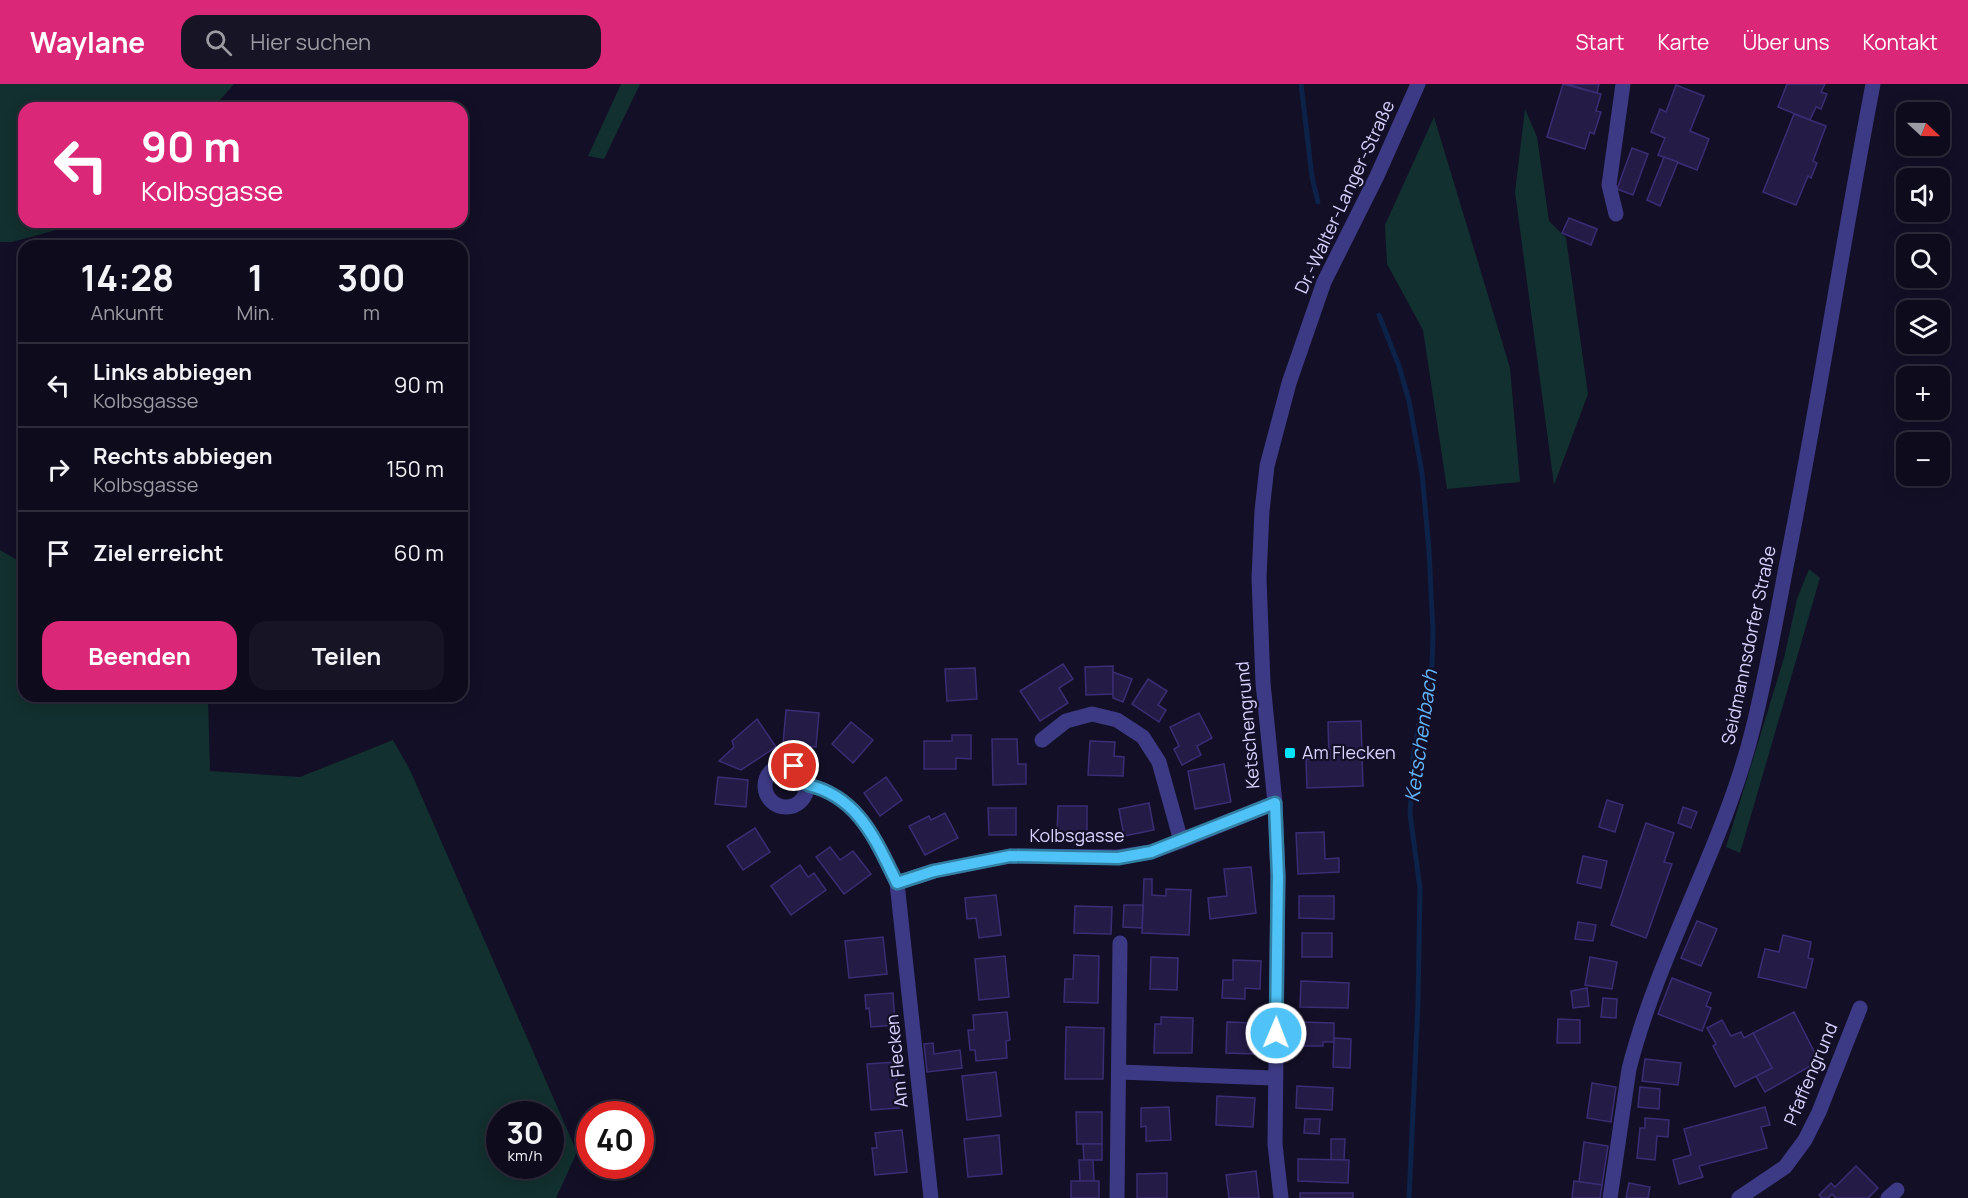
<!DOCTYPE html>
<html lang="de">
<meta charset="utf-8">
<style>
body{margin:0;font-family:Manrope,sans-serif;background:#171425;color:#f1f3f6;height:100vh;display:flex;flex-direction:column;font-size:22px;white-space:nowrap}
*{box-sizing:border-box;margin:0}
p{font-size:20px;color:#9b9ba3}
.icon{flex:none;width:33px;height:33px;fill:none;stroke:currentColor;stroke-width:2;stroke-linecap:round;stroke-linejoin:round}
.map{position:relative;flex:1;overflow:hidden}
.panel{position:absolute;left:18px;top:156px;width:450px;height:462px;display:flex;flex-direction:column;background:#0e0b1c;border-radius:18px;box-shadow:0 3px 15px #0003,0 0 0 2px #2e2b3b}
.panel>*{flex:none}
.banner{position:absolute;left:18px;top:18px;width:450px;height:126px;border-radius:18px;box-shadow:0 3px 15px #0003,0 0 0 2px #2e2b3b;background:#db2777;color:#fff;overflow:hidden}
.needle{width:39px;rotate:112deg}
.controls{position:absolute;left:1896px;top:18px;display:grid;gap:12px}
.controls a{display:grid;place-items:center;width:54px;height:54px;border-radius:12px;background:#0e0b1c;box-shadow:0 3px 15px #0003,0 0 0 2px #2e2b3b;font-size:30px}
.speed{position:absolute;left:486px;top:1017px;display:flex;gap:12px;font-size:30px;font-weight:700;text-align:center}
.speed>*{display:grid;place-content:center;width:78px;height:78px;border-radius:50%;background:#0e0b1c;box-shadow:0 3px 15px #0003,0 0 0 2px #2e2b3b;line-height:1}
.speed small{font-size:15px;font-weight:400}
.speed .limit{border:9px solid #d22;background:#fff;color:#111}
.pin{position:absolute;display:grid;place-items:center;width:51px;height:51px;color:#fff;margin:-26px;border:3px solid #fff;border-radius:50%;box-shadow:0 2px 6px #0007}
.me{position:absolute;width:66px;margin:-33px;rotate:1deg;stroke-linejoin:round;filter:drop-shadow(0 0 4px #0008)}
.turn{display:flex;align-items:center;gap:21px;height:126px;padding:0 24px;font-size:27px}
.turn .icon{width:78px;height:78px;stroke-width:2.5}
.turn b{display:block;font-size:42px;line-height:51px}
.eta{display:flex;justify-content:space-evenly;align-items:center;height:102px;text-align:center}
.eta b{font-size:36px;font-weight:700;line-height:42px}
.primary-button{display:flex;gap:12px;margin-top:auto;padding:12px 24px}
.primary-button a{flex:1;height:69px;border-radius:18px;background:#db2777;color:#fff;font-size:24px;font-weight:700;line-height:69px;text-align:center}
.primary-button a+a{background:#171425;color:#f1f3f6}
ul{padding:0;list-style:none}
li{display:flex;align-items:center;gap:18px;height:84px;padding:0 24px;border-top:2px solid #2e2b3b}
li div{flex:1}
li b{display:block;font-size:22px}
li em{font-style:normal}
header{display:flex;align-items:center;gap:36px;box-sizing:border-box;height:84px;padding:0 30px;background:#db2777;color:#fff}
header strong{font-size:28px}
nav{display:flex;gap:33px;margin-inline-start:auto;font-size:21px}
.search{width:420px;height:54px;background:#171425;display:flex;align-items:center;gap:15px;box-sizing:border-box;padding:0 21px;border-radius:18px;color:#9b9ba3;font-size:22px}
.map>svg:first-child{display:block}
.green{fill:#12302f;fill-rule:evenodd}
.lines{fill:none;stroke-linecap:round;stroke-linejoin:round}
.stream{stroke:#0c2248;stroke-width:5}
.building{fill:#241b47;stroke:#3b2d73;stroke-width:1.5}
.minor{stroke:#3d3a85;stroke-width:15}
.route-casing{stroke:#337fa1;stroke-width:15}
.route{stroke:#4fc3f7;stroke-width:10}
.poi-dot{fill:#00e5ff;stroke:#130f26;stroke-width:2}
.labels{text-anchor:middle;stroke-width:4.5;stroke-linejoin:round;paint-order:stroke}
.street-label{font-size:18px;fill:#d9d4ff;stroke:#130f26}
.poi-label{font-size:18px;fill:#d9d4ff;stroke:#130f26;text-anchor:start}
.water-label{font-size:20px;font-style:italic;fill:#62b6ff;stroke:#130f26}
</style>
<header>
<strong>Waylane</strong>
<div class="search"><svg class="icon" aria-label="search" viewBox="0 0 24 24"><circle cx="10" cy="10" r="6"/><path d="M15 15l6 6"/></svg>Hier suchen</div>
<nav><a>Start</a><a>Karte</a><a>Über uns</a><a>Kontakt</a></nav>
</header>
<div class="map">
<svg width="1968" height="1114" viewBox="0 0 1968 1114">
<rect width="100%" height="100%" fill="#130f26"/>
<!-- green -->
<g class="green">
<path d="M0,0H234L213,24H24V138H86L12,158H0Z"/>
<path d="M621,0H640L604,75L588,72Z"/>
<path d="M1525,25L1537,53L1549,137L1566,154L1588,310L1554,401L1515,108Z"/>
<path d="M1434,33L1510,284L1520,398L1447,405L1423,246L1387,180L1385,141Z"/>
<path d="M0,466L24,480V612H208L210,687L300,693L393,656L410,686L577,1068L556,1114H0ZM500,1030H550V1082H500Z"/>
<path d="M1809,485L1820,494L1740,769L1726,763L1784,574L1797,515Z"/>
</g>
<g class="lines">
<!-- stream -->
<g class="stream">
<path d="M1301,0L1312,93L1318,118"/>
<path d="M1379,231L1399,282L1409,317L1422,389L1429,466L1433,548L1432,581L1421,628L1413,674L1410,730L1420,804L1418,919L1409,1114"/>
</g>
</g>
<!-- building -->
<g class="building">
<path d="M1563,0L1601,10L1596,27L1601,28L1594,50L1590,48L1585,65L1547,53Z"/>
<path d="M1567,0H1599L1597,9Z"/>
<path d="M1787,0H1825L1821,8L1827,10L1821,25L1816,23L1810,36L1778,23Z"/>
<path d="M1676,1L1704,12L1690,47L1709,55L1697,86L1658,71L1665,54L1651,48L1660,25L1666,28Z"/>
<path d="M1794,30L1826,42L1813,77L1817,79L1811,94L1808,92L1796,121L1763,108Z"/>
<path d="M1632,64L1648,70L1633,111L1617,105Z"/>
<path d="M1664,73L1678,78L1660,122L1647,116Z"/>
<path d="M1569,134L1597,145L1591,161L1562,149Z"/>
<path d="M1063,580L1073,595L1059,604L1068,619L1040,637L1020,607Z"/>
<path d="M1113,582V610L1086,611L1085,583Z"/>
<path d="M975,584L977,615L947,617L945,585Z"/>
<path d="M1113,588L1132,595L1123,618L1113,614Z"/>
<path d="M1148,595L1167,607L1158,621L1166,626L1159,638L1132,620Z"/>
<path d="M786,626L819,629L816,663L783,660Z"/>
<path d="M1199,629L1212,654L1197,662L1201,671L1182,681L1174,665L1179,662L1170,643Z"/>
<path d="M757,635L776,663L741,686L719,677L734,663L732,657Z"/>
<path d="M1361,637L1363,702L1307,704L1306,675L1329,674L1328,638Z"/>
<path d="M851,638L873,656L853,679L832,660Z"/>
<path d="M952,651H971V675L956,674V685H924V657H952Z"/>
<path d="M992,655H1017L1018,680H1026V700L993,701Z"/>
<path d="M1090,657L1115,658L1114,672L1124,673L1123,692L1088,691Z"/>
<path d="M1224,680L1231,718L1195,725L1188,687Z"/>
<path d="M718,693L748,696L746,723L715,720Z"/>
<path d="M886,693L902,716L880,732L864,709Z"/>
<path d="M1607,716L1623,721L1615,748L1599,743Z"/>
<path d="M1149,719L1154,746L1124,752L1119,725Z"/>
<path d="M1058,722H1087V753H1057Z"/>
<path d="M1683,723L1697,728L1691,744L1678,739Z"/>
<path d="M988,724H1016V751H989Z"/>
<path d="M945,729L958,754L925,771L909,742L929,732L931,736Z"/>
<path d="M1646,739L1674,749L1664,778L1672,780L1646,854L1611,841Z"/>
<path d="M755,744L770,768L743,786L727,762Z"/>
<path d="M1324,748L1325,775L1339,774V788L1298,790L1296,749Z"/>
<path d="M830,763L840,776L853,767L871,790L844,810L816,773Z"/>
<path d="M1583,772L1607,777L1601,804L1577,799Z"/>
<path d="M800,781L808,793L814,789L826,806L791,831L771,802Z"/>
<path d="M1251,783L1256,829L1210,835L1208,814L1227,812L1224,785Z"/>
<path d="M1144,795H1152V811L1166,812V805L1191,806L1189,851L1142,849Z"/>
<path d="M996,811L1001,851L979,854L976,834L967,835L965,814Z"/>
<path d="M1299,812H1334V835L1299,834Z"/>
<path d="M1124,821H1143L1142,844L1123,843Z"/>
<path d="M1075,822L1112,823L1111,850L1074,849Z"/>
<path d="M1697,837L1717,845L1701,882L1681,874Z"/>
<path d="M1578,838L1596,841L1593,857L1575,855Z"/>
<rect x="1302" y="849" width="30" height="24"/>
<path d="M1783,851L1811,858L1808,874L1813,875L1806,904L1758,893L1765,865L1779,868Z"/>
<path d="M883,853L887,890L849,894L845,857Z"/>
<path d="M1074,871L1099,872L1098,919L1064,918L1065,895H1073Z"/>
<path d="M1005,872L1009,913L979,916L975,875Z"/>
<path d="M1151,873L1178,874L1177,906L1150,905Z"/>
<path d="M1590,873L1617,878L1612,905L1585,901Z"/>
<path d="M1233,876L1261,877L1260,905L1245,904V915L1222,914L1223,896H1233Z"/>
<path d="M1672,894L1711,909L1706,922L1711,924L1702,947L1658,930Z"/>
<path d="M1301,897L1349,899L1348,924L1300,923Z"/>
<path d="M1587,904L1589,922L1573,924L1571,907Z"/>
<path d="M893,909L895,941L871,943L869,924L866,925L865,911Z"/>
<path d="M1603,914L1617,915L1616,934L1601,933Z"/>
<path d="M1007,928L1010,956L1006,957L1007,974L976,977L975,966H970L968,946H974L973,931Z"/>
<path d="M1794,928L1819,977L1765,1008L1756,992L1772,984L1753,949Z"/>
<path d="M1161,933L1193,934L1192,969H1154L1155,940H1161Z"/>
<path d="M1558,935L1580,936V959H1557Z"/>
<path d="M1722,936L1731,952L1741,948L1744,954L1753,949L1772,984L1735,1003L1713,962L1716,960L1707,944Z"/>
<path d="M1227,938L1256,939V970L1226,969Z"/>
<path d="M1299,938L1334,939V958H1323V962H1299Z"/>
<path d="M1066,943L1104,944L1103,995H1065Z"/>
<path d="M1334,954L1351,955L1350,984L1333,983Z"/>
<path d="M933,959L934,970L960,966L962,984L927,988L924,960Z"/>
<path d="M1645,975L1681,979L1678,1001L1642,997Z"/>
<path d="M895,978L899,1024L871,1026L867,980Z"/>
<path d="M996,988L1001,1032L967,1036L962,992Z"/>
<path d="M1592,999L1616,1003L1611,1038L1587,1034Z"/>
<path d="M1297,1002L1333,1004L1332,1026L1296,1024Z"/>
<path d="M1640,1003L1660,1005L1659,1025L1638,1023Z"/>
<path d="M1217,1012L1255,1014L1253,1043L1216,1041Z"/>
<path d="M1169,1023L1171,1056L1146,1057V1042L1141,1043V1024Z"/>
<path d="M1765,1023L1770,1041L1761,1043L1767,1064L1699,1082L1703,1093L1679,1100L1673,1076L1691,1071L1684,1045Z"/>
<path d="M1076,1028H1102V1060H1077Z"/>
<path d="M1645,1034L1669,1036L1668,1053L1657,1052L1655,1076L1637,1074L1640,1044H1645Z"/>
<path d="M1305,1035H1320L1319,1050L1304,1049Z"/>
<path d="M902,1046L907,1088L875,1091L872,1064H877L875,1049Z"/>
<path d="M999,1051L1002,1090L968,1093L964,1055Z"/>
<path d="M1331,1055H1345L1344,1076H1331Z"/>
<path d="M1584,1058L1608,1062L1602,1101L1579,1098Z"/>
<path d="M1083,1060H1102V1076H1084Z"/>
<path d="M1298,1075L1349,1076L1348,1099L1298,1097Z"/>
<path d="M1079,1076H1093L1094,1097H1080Z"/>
<path d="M1856,1082L1878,1104L1868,1114H1836L1832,1110L1828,1114H1822L1819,1111L1831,1099L1835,1103Z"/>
<path d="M1256,1087L1259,1114H1229L1226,1091Z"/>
<path d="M1167,1089V1114H1137V1090Z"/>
<rect x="1071" y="1097" width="28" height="17"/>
<path d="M1574,1097L1602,1101L1600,1114H1572Z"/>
<path d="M1629,1099L1650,1103L1648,1114H1626Z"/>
<rect x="1300" y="1109" width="53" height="5"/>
</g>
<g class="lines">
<!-- minor -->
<g class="minor">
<path d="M1616,130L1609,101L1623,0"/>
<path d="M1042,656L1066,637L1092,630L1117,636L1143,653L1159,678L1181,757L1275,719"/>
<circle cx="786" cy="702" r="21"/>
<path d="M808,701C859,713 876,757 897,799L934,787L1010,772L1118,773L1151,768L1181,757"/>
<path d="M897,799L931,1114"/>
<path d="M1120,988L1275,994"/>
<path d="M1117,1114L1120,859"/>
<path d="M1281,1114L1275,1060L1278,792L1275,719L1263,599L1259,494L1262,427L1267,382L1289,299L1324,198L1377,92L1418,0"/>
<path d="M1610,1114L1629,985C1659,867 1724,762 1753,644C1766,591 1776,537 1786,483C1818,323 1842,161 1873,0"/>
<path d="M1739,1114L1785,1083L1805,1056L1819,1028L1860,924"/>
<path d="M1888,1114L1897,1106"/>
</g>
</g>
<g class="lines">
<defs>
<path id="route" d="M794,682L804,689L808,701C859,713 876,757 897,799L934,787L1010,772L1118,774L1151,768L1275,719L1278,792L1276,949"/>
</defs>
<!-- route casing -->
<use href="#route" class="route-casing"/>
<!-- route -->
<use href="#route" class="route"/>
</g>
<!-- markers -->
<rect class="poi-dot" x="1284" y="663" width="12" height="12" rx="3"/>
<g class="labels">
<!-- street labels -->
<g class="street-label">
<text transform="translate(1345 113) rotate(-65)" y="6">Dr.-Walter-Langer-Straße</text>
<text transform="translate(1749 561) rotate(-78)" y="6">Seidmannsdorfer Straße</text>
<text transform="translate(1248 641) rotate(-95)" y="6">Ketschengrund</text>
<text x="1077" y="758">Kolbsgasse</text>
<text transform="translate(897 977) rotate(-96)" y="6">Am Flecken</text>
<text transform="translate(1811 990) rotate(-67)" y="6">Pfaffengrund</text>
</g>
<!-- poi labels -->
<g class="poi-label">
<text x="1302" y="675">Am Flecken</text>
</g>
<!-- water labels -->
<g class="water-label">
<text transform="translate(1421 652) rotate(-82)" y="7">Ketschenbach</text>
</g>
</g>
</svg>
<div class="controls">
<a><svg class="needle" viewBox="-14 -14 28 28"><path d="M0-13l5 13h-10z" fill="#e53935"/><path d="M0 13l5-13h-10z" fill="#9b9ba3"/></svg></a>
<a><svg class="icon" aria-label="sound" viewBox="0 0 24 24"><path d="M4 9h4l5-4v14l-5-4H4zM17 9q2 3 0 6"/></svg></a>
<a><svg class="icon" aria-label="search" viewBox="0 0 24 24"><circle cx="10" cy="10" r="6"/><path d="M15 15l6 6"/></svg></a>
<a><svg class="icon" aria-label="layers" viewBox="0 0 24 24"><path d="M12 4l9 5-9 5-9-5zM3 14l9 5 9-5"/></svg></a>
<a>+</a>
<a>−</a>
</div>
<div class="speed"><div>30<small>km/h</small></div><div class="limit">40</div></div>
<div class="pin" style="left:794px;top:682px;background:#d93025"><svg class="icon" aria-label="arrive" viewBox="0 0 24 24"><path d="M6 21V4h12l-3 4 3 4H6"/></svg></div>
<svg class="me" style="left:1276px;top:949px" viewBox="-20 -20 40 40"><circle r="17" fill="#4fc3f7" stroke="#fff" stroke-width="3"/><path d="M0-11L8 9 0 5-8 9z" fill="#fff"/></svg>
<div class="banner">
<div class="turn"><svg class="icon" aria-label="left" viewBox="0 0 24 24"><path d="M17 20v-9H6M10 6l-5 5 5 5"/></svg><div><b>90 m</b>Kolbsgasse</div></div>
</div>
<section class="panel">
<div class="eta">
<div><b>14:28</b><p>Ankunft</p></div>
<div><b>1</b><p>Min.</p></div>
<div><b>300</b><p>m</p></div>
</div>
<ul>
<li><svg class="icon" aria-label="left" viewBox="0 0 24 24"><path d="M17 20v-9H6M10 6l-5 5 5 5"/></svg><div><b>Links abbiegen</b><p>Kolbsgasse</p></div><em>90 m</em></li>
<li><svg class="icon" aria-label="right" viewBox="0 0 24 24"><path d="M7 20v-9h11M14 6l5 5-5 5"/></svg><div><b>Rechts abbiegen</b><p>Kolbsgasse</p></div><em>150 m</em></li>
<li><svg class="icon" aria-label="arrive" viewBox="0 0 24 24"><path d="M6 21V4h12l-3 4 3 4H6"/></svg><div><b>Ziel erreicht</b></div><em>60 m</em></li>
</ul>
<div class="primary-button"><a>Beenden</a><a>Teilen</a></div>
</section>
</div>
